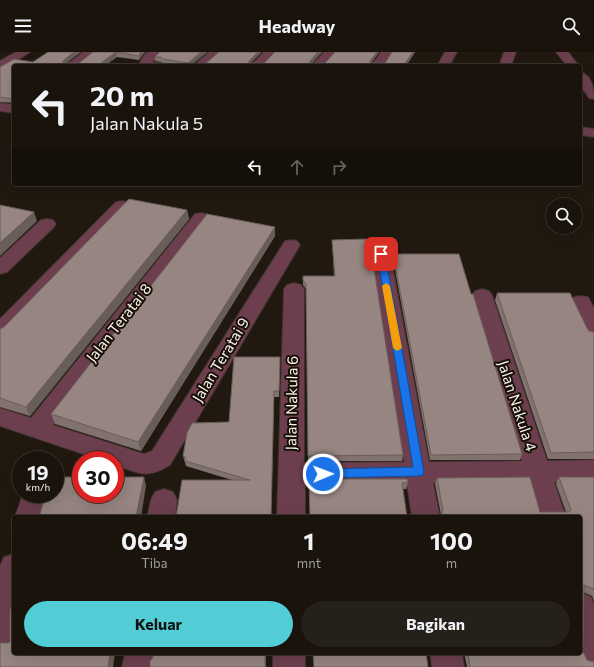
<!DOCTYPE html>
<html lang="id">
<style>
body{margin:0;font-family:Commissioner,sans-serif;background:#26201a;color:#f1f3f6;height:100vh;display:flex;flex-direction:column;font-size:15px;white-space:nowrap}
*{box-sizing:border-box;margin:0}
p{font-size:13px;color:#9f9e9d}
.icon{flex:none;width:22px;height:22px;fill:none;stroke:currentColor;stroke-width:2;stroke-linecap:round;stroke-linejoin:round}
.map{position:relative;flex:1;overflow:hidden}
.side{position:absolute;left:12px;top:463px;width:570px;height:140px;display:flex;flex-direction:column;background:#19130c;border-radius:4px;box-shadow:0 4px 16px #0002,0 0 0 1px #37322d}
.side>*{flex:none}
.banner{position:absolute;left:12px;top:12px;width:570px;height:122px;border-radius:4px;box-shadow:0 4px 16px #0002,0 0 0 1px #37322d;background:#19130c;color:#f1f3f6;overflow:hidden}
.buttons{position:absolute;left:546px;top:146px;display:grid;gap:8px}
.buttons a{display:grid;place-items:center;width:36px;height:36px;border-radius:50%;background:#19130c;box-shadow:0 4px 16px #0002,0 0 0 1px #37322d;font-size:20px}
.speed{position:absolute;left:12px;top:399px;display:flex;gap:8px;font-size:20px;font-weight:700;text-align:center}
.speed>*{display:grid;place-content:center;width:52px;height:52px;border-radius:50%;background:#19130c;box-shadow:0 4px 16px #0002,0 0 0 1px #37322d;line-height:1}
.speed small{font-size:10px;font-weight:400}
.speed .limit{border:6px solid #d22;background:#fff;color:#111}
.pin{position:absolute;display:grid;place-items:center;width:34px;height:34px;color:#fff;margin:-17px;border-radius:8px;box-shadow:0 2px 6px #0006}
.me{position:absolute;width:44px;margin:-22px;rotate:89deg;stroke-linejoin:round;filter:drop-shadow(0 0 3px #0008)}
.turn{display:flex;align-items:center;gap:14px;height:84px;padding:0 12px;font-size:18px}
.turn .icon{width:52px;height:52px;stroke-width:2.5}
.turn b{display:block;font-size:28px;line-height:34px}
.lanes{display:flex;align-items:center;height:38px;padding:0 12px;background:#0003;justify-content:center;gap:20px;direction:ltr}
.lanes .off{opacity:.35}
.eta{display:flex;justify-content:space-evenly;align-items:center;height:68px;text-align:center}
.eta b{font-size:24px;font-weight:700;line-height:28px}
.cta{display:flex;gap:8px;margin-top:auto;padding:8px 12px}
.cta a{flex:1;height:46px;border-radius:24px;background:#52ccd5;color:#111;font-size:16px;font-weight:700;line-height:46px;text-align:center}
.cta a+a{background:#26201a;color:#f1f3f6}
header{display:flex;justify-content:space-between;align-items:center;height:52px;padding:0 12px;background:#19130c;font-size:18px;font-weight:700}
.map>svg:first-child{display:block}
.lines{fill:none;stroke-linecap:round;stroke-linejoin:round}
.street-casing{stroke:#3b332b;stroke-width:2}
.street{fill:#6d3f4e;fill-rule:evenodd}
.wall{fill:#81726f}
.shaded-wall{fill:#695d5a}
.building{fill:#968581;stroke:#695d5a}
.route{fill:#1a73e8;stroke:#114b97}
.slow{fill:#f59e0b}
.labels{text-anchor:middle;stroke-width:4;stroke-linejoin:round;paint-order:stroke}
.street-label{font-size:15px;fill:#faf4ed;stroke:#181007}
</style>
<header><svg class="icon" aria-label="menu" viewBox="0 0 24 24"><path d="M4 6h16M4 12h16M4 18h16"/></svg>Headway<svg class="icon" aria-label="search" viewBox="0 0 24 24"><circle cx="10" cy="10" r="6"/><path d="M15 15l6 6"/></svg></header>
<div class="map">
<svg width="594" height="615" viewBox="0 0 594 615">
<rect width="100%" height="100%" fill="#211910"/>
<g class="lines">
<defs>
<g id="street">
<path d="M16,0H30L4,17L0,18V9Z"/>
<path d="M83,0H97L79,14H65Z"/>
<path d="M149,0H163L152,10L161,11L163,14H143L140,10L145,2Z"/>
<path d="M209,0H222L206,14H193Z"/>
<path d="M264,0H277L263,14H250Z"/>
<path d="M324,0H336L324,14H311Z"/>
<path d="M381,0H393L383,14H371Z"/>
<path d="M445,0H457L449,14H437Z"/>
<path d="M504,0H516L511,14H499Z"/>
<path d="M556,0H568L579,14H567Z"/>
<path d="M580,20C592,23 594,36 594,47L589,46L580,33Z"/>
<path d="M0,51L14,53V61L0,59Z"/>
<path d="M580,75L594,77V85L580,83Z"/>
<path d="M122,149L128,150L130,154L128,158L7,284L0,286V267L116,150Z"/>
<path d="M201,161L207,162L210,166L53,373L144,402L152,399L285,189L291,188L297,189L300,193L170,413C146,428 139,421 115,413V408H101L0,374V356L31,366L195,162Z"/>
<path d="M47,167L53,168L56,172L53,176L7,220L0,222V206L41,168Z"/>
<path d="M381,196L388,198L390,202L429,410L522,409L472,243L475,239L482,237L489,239L492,243L547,409L594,408V430H554L566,465H538L528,430L433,431L440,465H412L407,432L305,433V465H277L284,237L287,233L294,231L301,233L304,237V411L404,410L372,202L374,198Z"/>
<path d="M581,244L588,245L594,256V286L587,284L571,250L574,245Z"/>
<path d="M164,437L173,440L177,448L175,465H147L151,448L155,440Z"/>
<path d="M23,442H49L43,465H15Z"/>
<path d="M14,502V597H0V514L4,505Z"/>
<path d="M580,540L591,545L594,552V615L583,612L578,601H580Z"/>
<path d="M125,601H157L154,615H122Z"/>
<rect x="273" y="601" width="32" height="14"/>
<path d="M430,601H462L464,615H432Z"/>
</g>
</defs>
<!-- street casing -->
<use href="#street" class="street-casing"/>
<!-- street -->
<use href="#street" class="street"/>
</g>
<!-- wall -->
<g class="wall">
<path d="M93,0L144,1L139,8L117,5L104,14H14V51L0,50V15L33,10L79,11Z"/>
<path d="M160,0H207L190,14H178L163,12L161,10L155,9V5Z"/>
<path d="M322,0L312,11H325L335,0H379L371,11H385L415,0L406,14H206V11H264Z"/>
<path d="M14,75V81H12L11,76Z"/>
<path d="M187,158L189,167L30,364L0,355V277L4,275Z"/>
<path d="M275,184L141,399L55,372L51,362Z"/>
<path d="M332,188L368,203L403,403L402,409H308L306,237L303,233V224H334Z"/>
<path d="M393,202L471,242L522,402L520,408H430L393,207Z"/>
<path d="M497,241L589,279L594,280V407H548L495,248Z"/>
<path d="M280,305L279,345H274L271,465L232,428L186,414L183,404L229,370Z"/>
<path d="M559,425H594V549L592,544L583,540L581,596L587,608L594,615H467L464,601H580V465H440L441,463L435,432L437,426L540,460H566L556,432Z"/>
<path d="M309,427L408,430L406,437H403L407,465H310Z"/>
</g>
<!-- shaded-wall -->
<g class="shaded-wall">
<path d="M74,0H81L64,13L63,11V9Z"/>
<path d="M116,0L117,5L104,14H97Z"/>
<path d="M141,0H146L144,1L139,8V4Z"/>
<path d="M201,0H207L190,14H188V11Z"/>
<path d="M258,0H262L249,13V9Z"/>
<path d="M318,0H322L310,13V9Z"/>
<path d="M377,0H379L370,13V9Z"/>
<path d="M413,0H415L406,14H403Z"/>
<path d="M187,158L189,167L30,364L26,355Z"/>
<path d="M34,160L37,169L0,204V191Z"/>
<path d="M275,175V184L141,399L138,390Z"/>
<path d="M144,425L146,434L141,465H136Z"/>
<path d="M110,601H115L113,615H108Z"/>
<rect x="265" y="601" width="1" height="14"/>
</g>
<!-- building -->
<g class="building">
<path d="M48,0H74L63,9V11H79L93,0H141L139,4L116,0L97,14H14V50L13,47L0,45V15L14,7L33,10Z"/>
<path d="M160,0H201L188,11L163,7L161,5H155Z"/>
<path d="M219,0H258L249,9V11H264L275,0H318L310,9V11H325L335,0H377L370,9V11H385L392,0H413L403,14H224L206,11Z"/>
<path d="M129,147L187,158L26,355L0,346V277L4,275Z"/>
<path d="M0,153L34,160L0,191Z"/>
<path d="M207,162L275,175L138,390L51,362Z"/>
<path d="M366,187L368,203H372L403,403L308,404L306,232L303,228V224H335L332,188Z"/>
<path d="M393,202H459L471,242H473L522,402L431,403Z"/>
<path d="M497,241H570L587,276L589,279L594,280V400L551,401Z"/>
<path d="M234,305H280L279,339H274L271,465H176L182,428H250L185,409V405L183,404L187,381L192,371L229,370Z"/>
<path d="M55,425H81V442H115V425H144L136,465H39L46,442H55Z"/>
<path d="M530,425L540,460H569L571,458L559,425H594V537L584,533L583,594L581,595L587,608L594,610V615H470L468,601H580V465H443L442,460L443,458L437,426Z"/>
<path d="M309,427H407L408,430L402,431L407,465H310Z"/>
<path d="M14,545V601H110L108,615H0V591H8L10,590V558Z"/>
<path d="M154,601H265V615H150V609L152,607Z"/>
<path d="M313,601H426L428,615H314Z"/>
</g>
<!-- route -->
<path class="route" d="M381,199L385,202L424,420L423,423L419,424L323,426L319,425L318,422L319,418L323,417L413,415L377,202Z"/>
<!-- slow -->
<path class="slow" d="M386,231L390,234L402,296L397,299L393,296L382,234Z"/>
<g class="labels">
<!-- street labels -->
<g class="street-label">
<text transform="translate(119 271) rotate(-52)" y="5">Jalan Teratai 8</text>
<text transform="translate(221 308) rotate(-59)" y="5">Jalan Teratai 9</text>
<text transform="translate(292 351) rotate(-89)" y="5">Jalan Nakula 6</text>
<text transform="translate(517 354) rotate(72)" y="5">Jalan Nakula 4</text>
</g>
</g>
</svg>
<div class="buttons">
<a><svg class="icon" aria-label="search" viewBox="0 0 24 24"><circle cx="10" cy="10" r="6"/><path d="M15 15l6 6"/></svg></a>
</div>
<div class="speed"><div>19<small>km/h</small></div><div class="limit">30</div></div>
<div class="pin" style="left:381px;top:202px;background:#d93025"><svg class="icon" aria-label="arrive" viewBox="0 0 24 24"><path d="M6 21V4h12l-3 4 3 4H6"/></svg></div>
<svg class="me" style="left:323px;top:422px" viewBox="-20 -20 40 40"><circle r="17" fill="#1a73e8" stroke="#fff" stroke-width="3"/><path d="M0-11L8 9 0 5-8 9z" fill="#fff"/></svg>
<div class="banner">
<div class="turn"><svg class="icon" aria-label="left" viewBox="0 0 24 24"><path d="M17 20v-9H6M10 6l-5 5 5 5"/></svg><div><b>20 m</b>Jalan Nakula 5</div></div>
<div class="lanes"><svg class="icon" aria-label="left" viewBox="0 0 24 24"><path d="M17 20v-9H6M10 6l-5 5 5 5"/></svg><svg class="icon off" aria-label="ahead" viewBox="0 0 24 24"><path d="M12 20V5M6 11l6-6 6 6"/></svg><svg class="icon off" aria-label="right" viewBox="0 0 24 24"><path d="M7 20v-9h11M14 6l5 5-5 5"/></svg></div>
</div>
<section class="side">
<div class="eta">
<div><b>06:49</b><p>Tiba</p></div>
<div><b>1</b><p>mnt</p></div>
<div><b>100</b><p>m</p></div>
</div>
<div class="cta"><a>Keluar</a><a>Bagikan</a></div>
</section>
</div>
